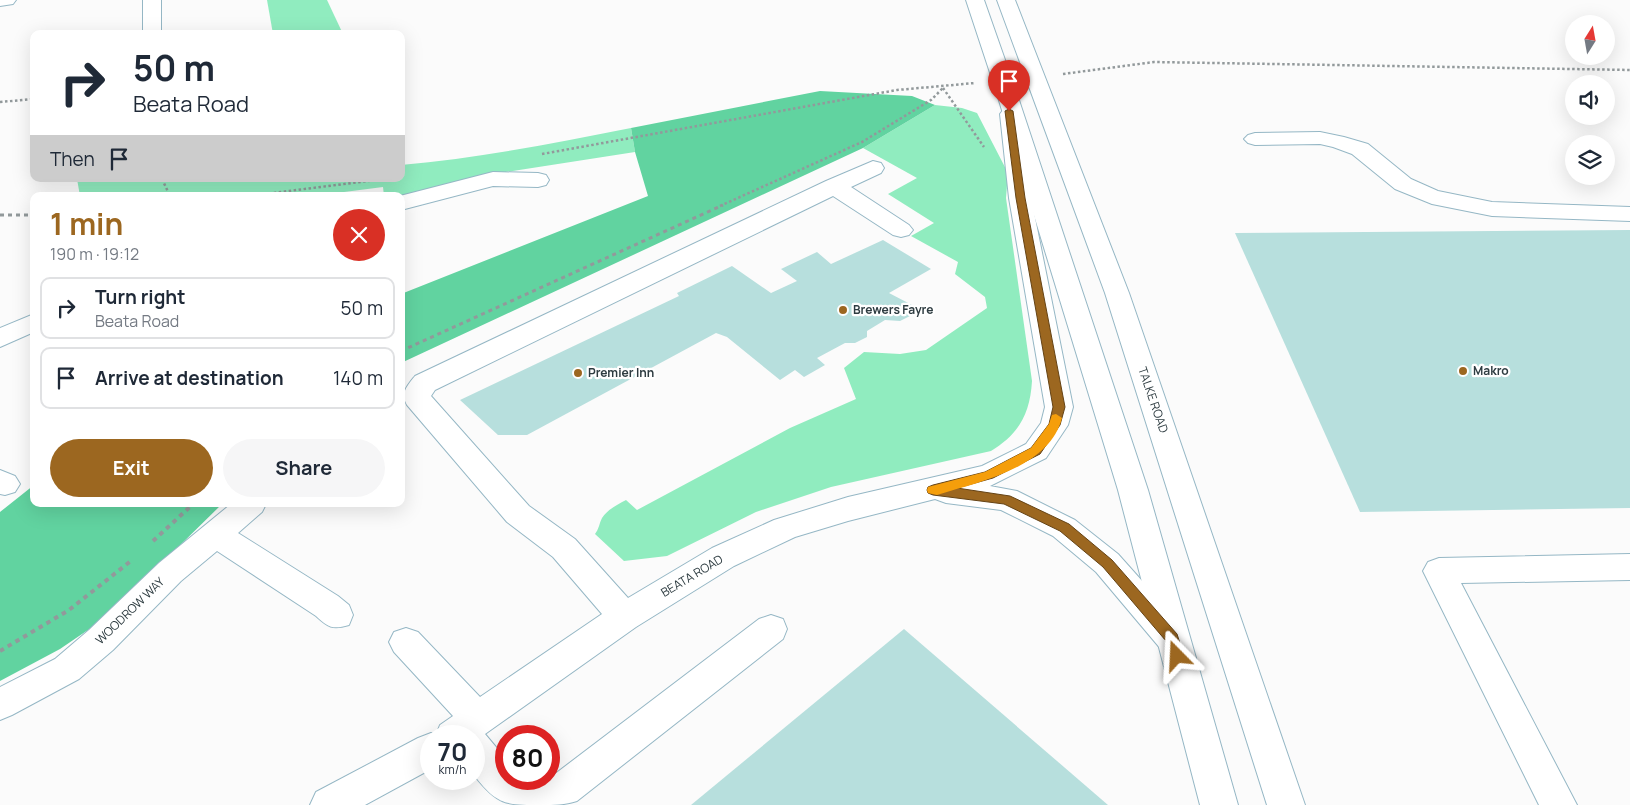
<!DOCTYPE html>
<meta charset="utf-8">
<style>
body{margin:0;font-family:Manrope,sans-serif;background:#f6f6f7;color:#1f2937;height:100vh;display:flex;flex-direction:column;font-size:19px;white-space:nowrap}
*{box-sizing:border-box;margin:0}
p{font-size:16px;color:#747a83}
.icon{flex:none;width:28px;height:28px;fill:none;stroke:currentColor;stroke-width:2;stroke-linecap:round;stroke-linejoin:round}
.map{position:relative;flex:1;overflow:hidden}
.details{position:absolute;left:30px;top:192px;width:375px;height:315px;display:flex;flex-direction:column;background:#fff;border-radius:10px;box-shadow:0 5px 20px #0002}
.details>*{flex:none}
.top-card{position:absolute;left:30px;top:30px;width:375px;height:152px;border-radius:10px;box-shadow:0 5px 20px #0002;background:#fff;color:#1f2937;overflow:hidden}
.needle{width:32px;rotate:11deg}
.buttons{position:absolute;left:1565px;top:15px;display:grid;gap:10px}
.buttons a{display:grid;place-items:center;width:50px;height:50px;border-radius:50%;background:#fff;box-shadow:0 5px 20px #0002;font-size:25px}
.speed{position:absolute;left:420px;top:725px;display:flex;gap:10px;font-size:25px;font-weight:700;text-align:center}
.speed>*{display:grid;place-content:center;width:65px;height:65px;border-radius:50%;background:#fff;box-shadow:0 5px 20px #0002;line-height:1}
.speed small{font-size:12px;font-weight:400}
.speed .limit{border:8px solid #d22;background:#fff;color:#111}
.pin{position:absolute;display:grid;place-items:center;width:42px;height:42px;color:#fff;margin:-51px -21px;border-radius:50% 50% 50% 0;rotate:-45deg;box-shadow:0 0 5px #0007}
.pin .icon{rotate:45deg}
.me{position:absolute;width:55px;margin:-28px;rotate:339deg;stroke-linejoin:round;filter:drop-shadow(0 0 4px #0008)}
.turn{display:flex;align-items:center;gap:18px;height:105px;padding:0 20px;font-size:22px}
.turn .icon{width:65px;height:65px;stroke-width:2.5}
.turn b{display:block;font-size:35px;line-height:42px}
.then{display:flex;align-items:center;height:48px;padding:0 20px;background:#0003;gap:10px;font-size:19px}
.round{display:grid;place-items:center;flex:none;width:52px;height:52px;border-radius:26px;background:#f6f6f7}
.overview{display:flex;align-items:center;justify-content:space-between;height:85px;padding:0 20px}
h1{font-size:30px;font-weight:700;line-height:38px;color:#9c6720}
.button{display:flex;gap:10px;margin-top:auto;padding:10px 20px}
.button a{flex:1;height:58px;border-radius:30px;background:#9c6720;color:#fff;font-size:20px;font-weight:700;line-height:58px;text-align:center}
.button a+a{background:#f6f6f7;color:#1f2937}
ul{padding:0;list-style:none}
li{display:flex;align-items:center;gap:15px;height:62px;margin:0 10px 8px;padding:0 10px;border:2px solid #e0e1e3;border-radius:10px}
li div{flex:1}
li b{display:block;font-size:19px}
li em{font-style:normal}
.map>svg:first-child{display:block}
.green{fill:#90ecbf}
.forest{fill:#61d3a0}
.building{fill:#b7dfdd}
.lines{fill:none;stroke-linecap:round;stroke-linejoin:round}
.minor-casing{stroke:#95b7c5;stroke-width:2}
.highway-casing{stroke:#95b7c5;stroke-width:2}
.path-far2{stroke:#92999b;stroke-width:2.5;stroke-dasharray:2.5 2.5;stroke-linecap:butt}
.path-far1{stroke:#92999b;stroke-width:3;stroke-dasharray:4 4;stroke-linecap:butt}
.path{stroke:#92999b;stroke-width:4;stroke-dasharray:4.5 4.5;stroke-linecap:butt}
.minor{fill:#fff;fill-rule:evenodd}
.highway{fill:#fff;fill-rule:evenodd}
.route{fill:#9c6720;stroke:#654315}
.slow{fill:#f59e0b}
.poi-dot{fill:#9c6720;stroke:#fff;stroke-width:2}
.labels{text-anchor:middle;stroke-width:4.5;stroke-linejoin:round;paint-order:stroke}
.poi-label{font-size:12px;font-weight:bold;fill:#2e3c41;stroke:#fff;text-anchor:start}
.street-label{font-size:12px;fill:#2e3c41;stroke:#fff}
</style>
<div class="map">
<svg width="1630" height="805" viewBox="0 0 1630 805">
<rect width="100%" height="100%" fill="#fbfbfb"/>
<!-- green -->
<g class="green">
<path d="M267,0H327L343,34H273Z"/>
<path d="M935,105L962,108L977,113L1008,173L1006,198L1032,381C1030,414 1019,434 991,451L831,487L756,512L667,556L624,561L595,534C599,529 599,524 602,518C608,509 617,505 626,500L637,510L790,428L856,399L844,368L864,352L900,354L926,350L987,308L985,297L955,274L958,262L911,236L934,223L888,194L917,178L863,148Z"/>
<path d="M631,128L635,152L493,174L401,196H384L383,187L313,196H80L77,179H401V165C479,158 555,143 631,128Z"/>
</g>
<!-- forest -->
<g class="forest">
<path d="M820,91L912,96L935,105L863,148L401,363V294L648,196L635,152L631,128Z"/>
<path d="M34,485V504H222L107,617L60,649L0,681V512Z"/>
</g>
<!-- building -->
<g class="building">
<path d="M1630,230V508L1360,512L1235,233Z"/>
<path d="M883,240L931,269L889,293L912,305V315L900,321L885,320L867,331V337L855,343H845L817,358L825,365L804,377L795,370L780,380L727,337L716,333L527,435H498L460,400L679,296L677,293L732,266L771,293L797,281L781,269L817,252L831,264Z"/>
<path d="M904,629L1108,805H691Z"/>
</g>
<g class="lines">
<defs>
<g id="minor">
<path d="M0,0H16L13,4L0,6Z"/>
<rect x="143" y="0" width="18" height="34"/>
<path d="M1010,108L1017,110L1020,114L1031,198L1073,407L1068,425L1046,458L990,486L1017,491L1075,520L1118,554L1184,628L1189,638L1184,648L1172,652L1160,648L1096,572L1053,536L1001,510L946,503L935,499L848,521L795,537L734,566L636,627L485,734L506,759V779H549V775L555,774L759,619L771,615L783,619L787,629L783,639L577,801C565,805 554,805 542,805C505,805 497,805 474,775V736H431V769L365,805H310L316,792L418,738L431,733L436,735L440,725L453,716L394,652L389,642L394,632L406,628L418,632L480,697L602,614L553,557L507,522L407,405C400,393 407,386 415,376L826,181L873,161L881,163L884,168L881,173L851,187L909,225L913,230L909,235L901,237L893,235L833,196L435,390L431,396L529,506L575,539L628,598L712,548L774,520L848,497L982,466L1026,444L1041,423L1045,407L1009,198L1000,114L1003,110Z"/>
<path d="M1320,132L1344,137L1368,144L1411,179L1438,191L1492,202L1630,207V221L1492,216L1432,204L1395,189L1352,154L1333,147L1320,144L1255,145L1248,143L1244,139L1248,135L1255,133Z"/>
<path d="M493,172L538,173L546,175L549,180L546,185L538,187L493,186L401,210L400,196Z"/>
<path d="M34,314V332L0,347V328Z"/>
<path d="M0,470L15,476L20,484L15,492L5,495L0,494Z"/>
<path d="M231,504H266L262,512L238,533L338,596L349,605L353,615L349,625C332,630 328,627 316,616L217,551L181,581L113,650L79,679L12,715L0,720V687L55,659L89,630L159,563Z"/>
<path d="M1630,554V580L1461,583L1577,805H1539L1423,571L1428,562L1439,558Z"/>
</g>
<g id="highway">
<path d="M966,0H984L1017,94L1148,490L1238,805H1200L1118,490L997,94Z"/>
<path d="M997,0H1015L1129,293L1305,805H1267L1105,293Z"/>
</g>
</defs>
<!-- minor casing -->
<use href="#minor" class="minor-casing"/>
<!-- highway casing -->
<use href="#highway" class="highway-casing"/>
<!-- path-far2 -->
<g class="path-far2">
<path d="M1063,74L1154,62L1630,70"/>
<path d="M943,88L984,147"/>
<path d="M0,102L34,99"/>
<path d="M542,154L897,90L975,83"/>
<path d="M162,179L170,196"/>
<path d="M249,196L384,179"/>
<path d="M720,206L862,142L931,100L943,88"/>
</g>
<!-- path-far1 -->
<g class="path-far1">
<path d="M0,215H34"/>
<path d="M401,351L723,205"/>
</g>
<!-- path -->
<g class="path">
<path d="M153,541L193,504"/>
<path d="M0,651L69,610L132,560"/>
</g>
<!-- minor -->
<use href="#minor" class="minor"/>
<!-- highway -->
<use href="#highway" class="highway"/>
</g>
<!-- route -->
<path class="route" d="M1009,109L1013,111L1025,198L1065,407L1060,425L1040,454L993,478L957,488L1010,496L1069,524L1112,560L1177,634L1184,656L1182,661L1177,663L1172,661L1166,641L1103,567L1060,531L1004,504L933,495L928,493L927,490L928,487L933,485L985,472L1031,448L1049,424L1053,407L1016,198L1005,111Z"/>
<!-- slow -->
<path class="slow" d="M1056,414L1062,418C1049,468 979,482 937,495L928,493L927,490L928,487L985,472L1031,448L1049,424L1052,415Z"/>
<!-- markers -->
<g class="poi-dot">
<circle cx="843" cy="310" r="5"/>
<circle cx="1463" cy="371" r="5"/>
<circle cx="578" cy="373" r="5"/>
</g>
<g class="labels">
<!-- poi labels -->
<g class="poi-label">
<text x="853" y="314">Brewers Fayre</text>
<text x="1473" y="375">Makro</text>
<text x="588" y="377">Premier Inn</text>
</g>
<!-- street labels -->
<g class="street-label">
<text transform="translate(1153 400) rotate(71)" y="4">TALKE ROAD</text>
<text transform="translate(692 576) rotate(-31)" y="4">BEATA ROAD</text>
<text transform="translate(130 611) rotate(-44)" y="4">WOODROW WAY</text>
</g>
</g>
</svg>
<div class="buttons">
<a><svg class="needle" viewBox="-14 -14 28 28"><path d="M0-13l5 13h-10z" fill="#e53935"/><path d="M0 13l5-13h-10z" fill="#747a83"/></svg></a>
<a><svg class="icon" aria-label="sound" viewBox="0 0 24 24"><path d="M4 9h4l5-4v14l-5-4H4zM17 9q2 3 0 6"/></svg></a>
<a><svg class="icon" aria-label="layers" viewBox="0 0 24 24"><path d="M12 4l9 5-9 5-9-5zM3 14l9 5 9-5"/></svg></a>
</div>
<div class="speed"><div>70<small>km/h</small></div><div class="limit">80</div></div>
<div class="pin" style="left:1009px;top:111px;background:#d93025"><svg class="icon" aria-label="arrive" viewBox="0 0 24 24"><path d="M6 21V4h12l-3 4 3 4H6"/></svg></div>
<svg class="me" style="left:1177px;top:656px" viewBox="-20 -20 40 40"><path d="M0-17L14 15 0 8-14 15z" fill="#9c6720" stroke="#fff" stroke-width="4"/></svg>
<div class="top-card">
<div class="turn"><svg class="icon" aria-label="right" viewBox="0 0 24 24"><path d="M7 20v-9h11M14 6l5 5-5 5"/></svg><div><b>50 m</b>Beata Road</div></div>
<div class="then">Then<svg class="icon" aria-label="arrive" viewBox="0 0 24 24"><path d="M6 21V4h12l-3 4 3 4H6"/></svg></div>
</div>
<section class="details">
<div class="overview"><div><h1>1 min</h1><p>190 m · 19:12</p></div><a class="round" style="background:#d93025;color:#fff"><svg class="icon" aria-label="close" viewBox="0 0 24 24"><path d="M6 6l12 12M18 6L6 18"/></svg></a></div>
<ul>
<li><svg class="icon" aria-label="right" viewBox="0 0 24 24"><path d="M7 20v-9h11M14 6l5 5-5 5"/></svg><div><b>Turn right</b><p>Beata Road</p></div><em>50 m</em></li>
<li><svg class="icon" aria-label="arrive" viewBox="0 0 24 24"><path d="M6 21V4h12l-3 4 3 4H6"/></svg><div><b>Arrive at destination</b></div><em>140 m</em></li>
</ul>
<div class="button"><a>Exit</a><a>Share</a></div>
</section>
</div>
